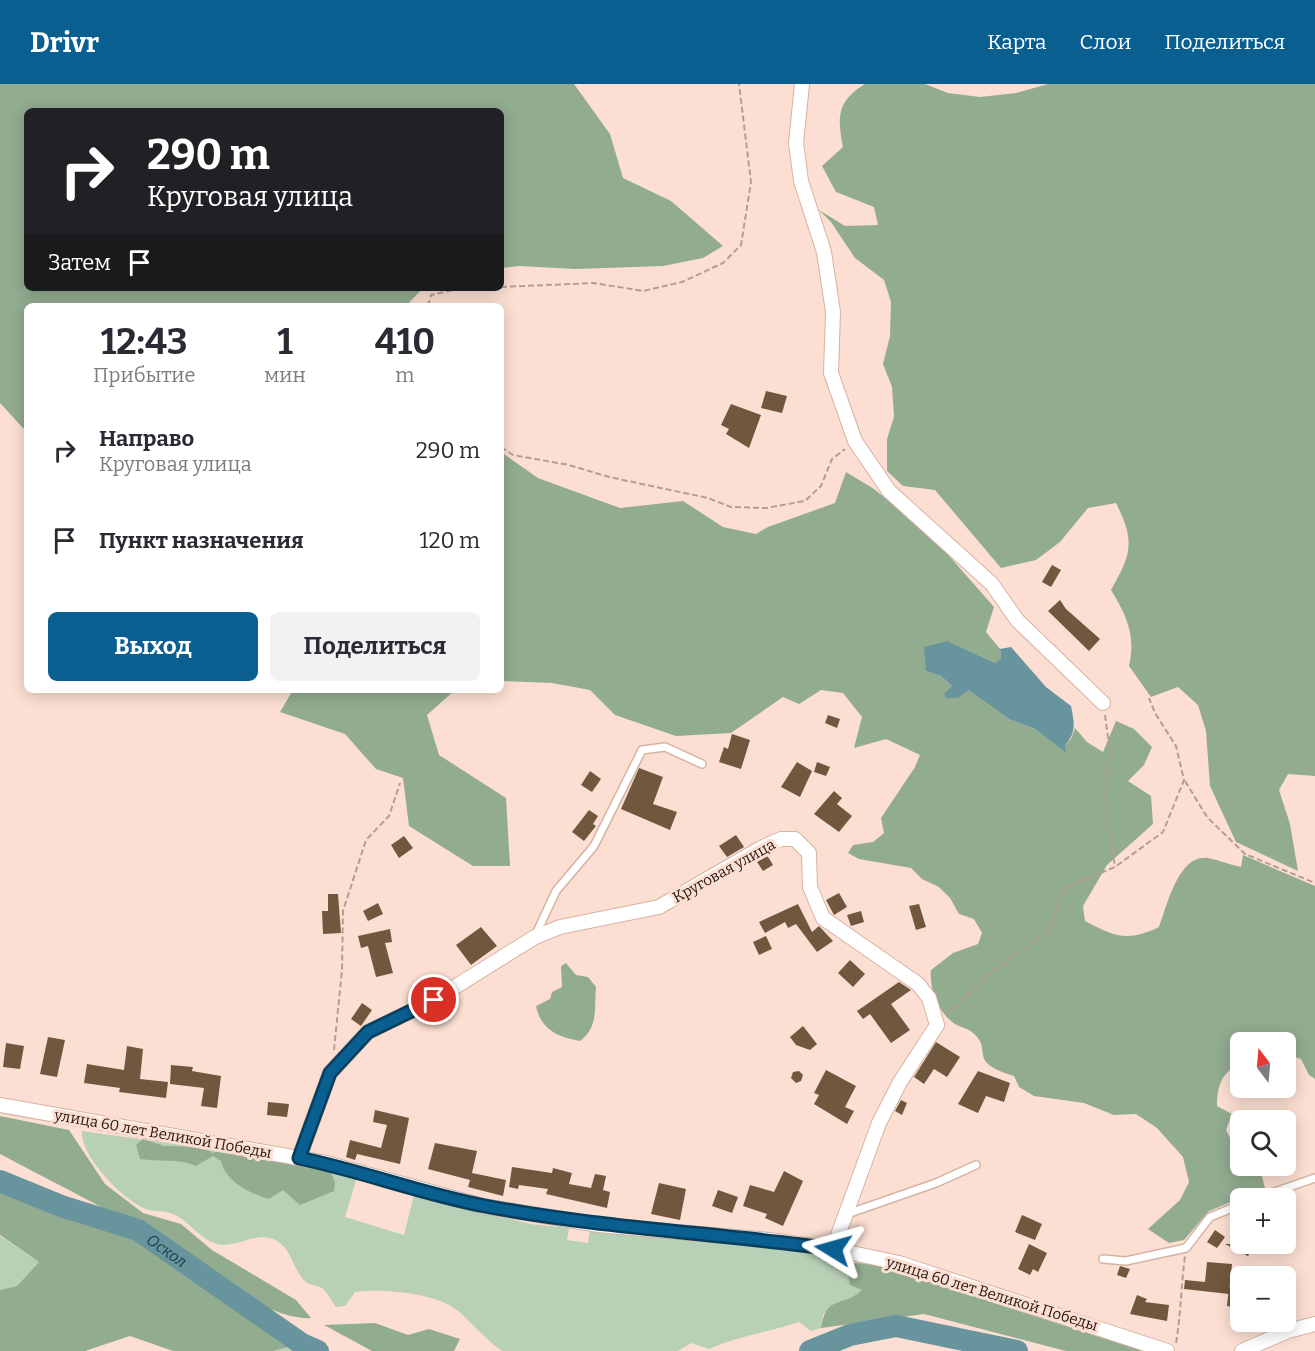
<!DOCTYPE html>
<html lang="ru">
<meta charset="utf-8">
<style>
body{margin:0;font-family:Bitter,serif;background:#f2f2f3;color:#2b2b33;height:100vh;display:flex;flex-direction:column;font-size:22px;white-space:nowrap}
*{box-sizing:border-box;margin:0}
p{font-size:20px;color:#7c7c81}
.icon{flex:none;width:33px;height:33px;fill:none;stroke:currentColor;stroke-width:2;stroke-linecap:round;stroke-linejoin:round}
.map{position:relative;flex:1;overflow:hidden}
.details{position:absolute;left:24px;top:219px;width:480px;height:390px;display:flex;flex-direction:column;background:#fff;border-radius:9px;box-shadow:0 3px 15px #0003}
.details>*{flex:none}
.hud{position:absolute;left:24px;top:24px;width:480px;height:183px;border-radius:9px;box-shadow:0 3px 15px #0003;background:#202124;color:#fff;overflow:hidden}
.needle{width:39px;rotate:344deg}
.fabs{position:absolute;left:1230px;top:948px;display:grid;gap:12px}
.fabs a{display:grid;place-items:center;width:66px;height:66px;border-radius:9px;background:#fff;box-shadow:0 3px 15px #0003;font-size:30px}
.pin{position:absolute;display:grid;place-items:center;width:51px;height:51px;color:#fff;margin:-26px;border:3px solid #fff;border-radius:50%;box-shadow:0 2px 6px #0007}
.me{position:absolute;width:66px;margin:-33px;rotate:278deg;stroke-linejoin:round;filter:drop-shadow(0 0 4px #0008)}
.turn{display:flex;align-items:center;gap:21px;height:126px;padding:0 24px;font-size:27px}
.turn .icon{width:78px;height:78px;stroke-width:2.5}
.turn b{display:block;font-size:42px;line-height:51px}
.then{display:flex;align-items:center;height:57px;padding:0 24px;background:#0003;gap:12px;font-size:22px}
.eta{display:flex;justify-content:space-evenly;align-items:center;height:102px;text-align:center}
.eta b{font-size:36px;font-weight:700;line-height:42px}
.primary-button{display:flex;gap:12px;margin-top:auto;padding:12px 24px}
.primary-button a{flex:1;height:69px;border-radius:9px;background:#0a5f91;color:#fff;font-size:24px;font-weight:700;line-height:69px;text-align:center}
.primary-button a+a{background:#f2f2f3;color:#2b2b33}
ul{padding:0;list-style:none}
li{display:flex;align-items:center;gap:18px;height:90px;padding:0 24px}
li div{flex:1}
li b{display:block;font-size:22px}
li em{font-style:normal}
header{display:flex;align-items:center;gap:36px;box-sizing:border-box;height:84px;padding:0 30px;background:#0a5f91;color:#fff}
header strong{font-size:28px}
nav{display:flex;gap:33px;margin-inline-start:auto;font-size:21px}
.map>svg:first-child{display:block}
.green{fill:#b8d0b6}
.forest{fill:#92ac90}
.water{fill:#68949e}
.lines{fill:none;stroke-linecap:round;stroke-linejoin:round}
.river{stroke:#68949e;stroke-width:22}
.building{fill:#70583e}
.service-casing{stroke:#d5b3a2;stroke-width:10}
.minor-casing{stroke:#d5b3a2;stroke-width:16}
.path{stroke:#b59d93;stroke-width:2;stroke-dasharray:6 3;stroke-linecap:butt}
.service{stroke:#fff;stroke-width:7}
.minor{stroke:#fff;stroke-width:14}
.route-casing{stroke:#063e5e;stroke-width:15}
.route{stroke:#0a5f91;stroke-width:10}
.labels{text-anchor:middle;stroke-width:6;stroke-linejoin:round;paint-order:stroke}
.street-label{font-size:15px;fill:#241812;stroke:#fcdfd2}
.water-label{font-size:16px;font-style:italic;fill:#18424b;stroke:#fcdfd2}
</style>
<header>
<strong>Drivr</strong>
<nav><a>Карта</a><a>Слои</a><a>Поделиться</a></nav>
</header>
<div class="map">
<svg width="1315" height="1267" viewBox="0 0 1315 1267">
<rect width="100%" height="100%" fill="#fcdfd2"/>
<!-- green -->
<g class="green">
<path d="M82,1047L276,1074L357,1093L345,1133L404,1151L414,1111L530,1140L569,1144L567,1156L588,1159L590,1146C677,1154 770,1157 854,1179L847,1185L862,1206L853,1215L823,1230L821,1244L811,1247L799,1238C769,1248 738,1252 709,1265L691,1259L678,1267H503C491,1261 470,1237 458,1227C439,1209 380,1204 355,1208L345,1222L336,1223C332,1217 327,1208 322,1204C315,1200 308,1202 302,1194C293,1183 291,1165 277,1157C257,1145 234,1167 214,1159C199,1154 188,1136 173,1130C165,1126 154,1128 146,1125C123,1116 80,1072 82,1047Z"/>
<path d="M0,1152L39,1178L17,1202L0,1206Z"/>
<path d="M302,1260L318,1267H273Z"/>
</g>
<!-- forest -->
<g class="forest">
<path d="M0,0H574L610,50L623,94L671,117L723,162L703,174L663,182L575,185L519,182L501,184V27H27V204H423L406,222H27V354L24,345L0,319Z"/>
<path d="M865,0H925L948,9L980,13L1016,9L1048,0H1315V692L1288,690L1279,706L1290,740L1298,787L1236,758L1210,702L1206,647L1198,621L1178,603L1151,613L1129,582C1136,552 1127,532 1111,506C1132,469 1135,457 1116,419L1088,424L1060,458L1036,476L1001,484L935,406L903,402L887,387V355L894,333L892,303L883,280L890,252L891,218L884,196L855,174L831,138L819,126L845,142L878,141L874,123L836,108L822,82L843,63C837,33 837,17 865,0Z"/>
<path d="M501,368L538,394L620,424L683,417L723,443L756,450L768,443L835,419L846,388L874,405L929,449L994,523L986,548L1000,565L1001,574L995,579L948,557L926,587L941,592L952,602L968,606L1009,635L1035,645L1065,668V661L1071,655L1075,644L1087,658L1103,668L1116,637L1134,645L1152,663L1144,681L1128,697L1151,712L1153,740L1107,781L1083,822L1085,837C1115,853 1128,858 1159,843C1167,823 1178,770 1208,774C1219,776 1230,781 1241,783L1243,771L1315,802V995L1309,991L1301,975L1286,970V958H1240V979C1222,989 1217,1001 1217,1022L1232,1030L1226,1046L1231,1056L1240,1058V1082H1259L1265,1104L1209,1127L1184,1156L1169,1159L1148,1145L1180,1116L1189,1098L1183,1073L1157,1044L1136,1030L1114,1031L1084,1019L1034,1012L1019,1003L1014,992C965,977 995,967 972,948C967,944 960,943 955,940C938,929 929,905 931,886L953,869L978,860L982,849L974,835L959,830L950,814L939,803L922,795L911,784L859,775L848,769L853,761L873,758L884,749L881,734L915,683L920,671L886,655L854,664L862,633L843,609L821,606L799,620L783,613L731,649L676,652L615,631L590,606L552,599L501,597Z"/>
<path d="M293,606H455L427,631L439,671L506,714L510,782H473L409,742L403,694L376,685L345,650L280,628Z"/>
<path d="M566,879L576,891L588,893L596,903C594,923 599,943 580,957C558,953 541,946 536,922L550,915L552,908L562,903L561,882Z"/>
<path d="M0,1032L69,1046L105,1100L143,1129L181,1140L212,1166L296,1216L311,1234C265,1238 183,1170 142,1146C96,1119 47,1095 0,1070Z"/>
<path d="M143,1055L164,1062L206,1063L212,1069C238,1062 250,1076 273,1077C292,1078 311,1082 330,1086L335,1098L334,1107L300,1121L283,1106L269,1115C249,1109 226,1098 221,1077L213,1072L196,1082C178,1074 160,1078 140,1075L136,1061Z"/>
<path d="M0,1097L61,1122L138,1146L302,1260L273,1267H173L130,1252L85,1267H0V1206L17,1202L39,1178L0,1151Z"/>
<path d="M854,1179L874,1180L1143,1267H1066L924,1230L821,1244C826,1210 843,1224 862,1206L850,1201L847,1185Z"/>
<path d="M375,1239L408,1251L429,1245L460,1255L454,1267H372L324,1241Z"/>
</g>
<!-- water -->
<path class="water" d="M948,557L995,579L1001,574L1000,565L1011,563L1046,603L1071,622C1074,637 1077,649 1065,661L1066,669L1035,645L1009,635L968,606L958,614H946L944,610L952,602L941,592L926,587L924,563Z"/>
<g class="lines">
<!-- river -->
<g class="river">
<path id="s1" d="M0,1097L61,1122L138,1146L302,1260L318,1267"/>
<path d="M810,1267L850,1251L896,1242L1017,1267"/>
</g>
</g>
<!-- building -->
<g class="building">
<path d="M766,307L787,312L782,329L761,324Z"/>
<path d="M731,320L761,331L749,364L726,350L729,345L721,341Z"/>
<path d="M1052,481L1061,486L1051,503L1042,498Z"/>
<path d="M1060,516L1066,525L1100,555L1089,567L1048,527Z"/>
<path d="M828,631L840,635L837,644L825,639Z"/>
<path d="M732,650L750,656L741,685L719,678L724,663L728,665Z"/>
<path d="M797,678L812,687L800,713L781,703Z"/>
<path d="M817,678L830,683L826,692L814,688Z"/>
<path d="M639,684L663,693L653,720L677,728L670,746L621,725Z"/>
<path d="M590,687L601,695L592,708L581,701Z"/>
<path d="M834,707L842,714L837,720L852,732L839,748L814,730Z"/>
<path d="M589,726L598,732L593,740L596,742L584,757L572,748Z"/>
<path d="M736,751L744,763L727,773L719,762Z"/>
<path d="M404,752L413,764L399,774L391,761Z"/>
<path d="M767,771L773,781L763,787L757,778Z"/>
<path d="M839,809L847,823L834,831L826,816Z"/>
<path d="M328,810H338L341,849L323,850L322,827H328Z"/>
<path d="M378,819L383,830L368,837L363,827Z"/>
<path d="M798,820L812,848L819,842L833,857L817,868L796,840L788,844L785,838L765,849L759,838Z"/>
<path d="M919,820L926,843L916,846L909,822Z"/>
<path d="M861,827L864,838L851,842L847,831Z"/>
<path d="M481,843L497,862L471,881L456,861Z"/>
<path d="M390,845L392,858L385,859L393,889L376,893L368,862L361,864L358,852Z"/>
<path d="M766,852L772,865L759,871L753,858Z"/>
<path d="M850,876L865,890L853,903L838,889Z"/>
<path d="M899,898L911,906L891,920L910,946L891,959L870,930L863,935L857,927Z"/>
<path d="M362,919L372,926L361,942L351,935Z"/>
<path d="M803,942L817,960L810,966L796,961L790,953Z"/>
<path d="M48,953L65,956L57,993L40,990Z"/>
<path d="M936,958L960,973L947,993L934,985L924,1000L914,993Z"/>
<path d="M6,959L24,962L20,985L3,983Z"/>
<path d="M127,962L143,965L140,995L168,998L166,1014L119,1008L120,1004L84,999L87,980L124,986Z"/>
<path d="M171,981L193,983L192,987L221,992L217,1024L201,1022L204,1004L170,1000Z"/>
<path d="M826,986L856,1002L845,1023L854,1027L847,1040L814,1020L819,1011L814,1009Z"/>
<path d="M799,987L803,991L801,997L796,999L791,994L793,988Z"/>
<path d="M978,987L1010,999L1004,1018L986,1012L978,1029L958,1020Z"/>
<path d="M901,1016L907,1019L902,1031L895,1027Z"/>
<path d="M268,1018L289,1020L287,1033L267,1031Z"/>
<path d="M375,1026L409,1034L400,1080L357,1070L355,1076L346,1073L350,1056L381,1064L387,1041L373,1038Z"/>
<path d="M435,1059L477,1067L472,1089L506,1096L503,1112L468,1103L470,1096L428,1085Z"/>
<path d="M512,1083L552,1089L553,1084L572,1089L569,1100L591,1104L595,1090L606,1092L603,1106L610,1108L607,1124L546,1110L548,1105L519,1101L518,1105L509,1103Z"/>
<path d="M784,1087L803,1097L783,1142L765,1134L767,1130L743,1122L750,1101L774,1108Z"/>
<path d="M659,1099L686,1105L680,1136L651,1130Z"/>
<path d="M718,1106L738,1113L732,1129L712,1122Z"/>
<path d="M1022,1131L1042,1140L1035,1156L1015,1148Z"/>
<path d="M1215,1146L1225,1153L1217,1164L1207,1158Z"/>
<path d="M1029,1160L1047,1169L1038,1188L1033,1185L1030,1191L1018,1185Z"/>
<path d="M1225,1160H1255L1248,1172Z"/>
<path d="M1207,1178L1232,1180L1229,1210L1184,1205L1185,1196L1205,1198Z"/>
<path d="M1120,1182L1130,1185L1126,1194L1117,1191Z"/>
<path d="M1229,1204L1240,1206V1224L1227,1222Z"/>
<path d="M1137,1211L1147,1215L1145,1218L1169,1221L1167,1237L1130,1230Z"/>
</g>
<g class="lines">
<defs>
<g id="service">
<path d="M536,850L556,807L594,762L642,666L665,663L702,680"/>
<path d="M1257,1114L1315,1094"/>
<path d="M847,1130L936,1099L976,1081"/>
<path d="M1103,1175L1126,1177L1186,1164L1210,1133L1240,1121"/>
</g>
<g id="minor">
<path d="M802,0L796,59L801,97L824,168L833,228L831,289L855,357L889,407L992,500L1017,536L1103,619"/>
<path d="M0,1021L326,1079L483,1122L599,1141L770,1156L833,1165L899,1179L1167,1267"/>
<path d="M299,1074L330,989L368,948L434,916L535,853L560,843L659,823L761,764L781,755H795L809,769L810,803L823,834L918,900L929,914L937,941L900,998L879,1039L833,1165"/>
<path d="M1242,1267L1288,1247L1315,1240"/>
</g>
</defs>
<!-- service casing -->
<use href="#service" class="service-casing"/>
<!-- minor casing -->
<use href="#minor" class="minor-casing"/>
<!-- path -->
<g class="path">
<path d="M501,203L594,199L643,207L682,198L723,179L741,161L751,98L739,0"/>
<path d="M428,222L431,211L462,204"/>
<path d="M501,363L513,371L569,381L609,393L708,414L731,423L766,424L805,417L821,402L832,375L845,365"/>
<path d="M1105,631L1110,669L1105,718L1115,783"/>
<path d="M1185,697L1207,733L1245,770L1315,799"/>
<path d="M947,930L989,890L1048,847L1065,804L1115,783L1163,748L1184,696L1176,662L1155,629L1149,614"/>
<path d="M334,966L342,886L343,827L366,756L389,732L400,699"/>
<path d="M1176,1259C1181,1230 1181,1202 1185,1172"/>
</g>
<!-- service -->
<use href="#service" class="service"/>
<!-- minor -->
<use href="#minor" class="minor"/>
</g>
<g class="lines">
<defs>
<path id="route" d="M434,916L368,948L330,989L299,1074C362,1087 422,1110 485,1122C600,1144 717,1149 833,1165"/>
</defs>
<!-- route casing -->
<use href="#route" class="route-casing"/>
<!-- route -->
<use href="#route" class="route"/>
</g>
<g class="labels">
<!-- street labels -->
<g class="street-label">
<text transform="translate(724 787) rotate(-29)" y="5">Круговая улица</text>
<text transform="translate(163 1050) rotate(10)" y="5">улица 60 лет Великой Победы</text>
<text transform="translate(992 1210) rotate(17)" y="5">улица 60 лет Великой Победы</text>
</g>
<!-- water labels -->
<g class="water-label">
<text dy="6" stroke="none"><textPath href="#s1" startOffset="182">Оскол</textPath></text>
</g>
</g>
</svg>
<div class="fabs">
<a><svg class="needle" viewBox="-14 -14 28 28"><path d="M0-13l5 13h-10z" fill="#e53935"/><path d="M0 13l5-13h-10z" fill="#7c7c81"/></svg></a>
<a><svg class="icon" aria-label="search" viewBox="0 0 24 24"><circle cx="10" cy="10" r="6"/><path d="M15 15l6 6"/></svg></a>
<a>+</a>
<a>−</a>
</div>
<div class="pin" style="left:434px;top:916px;background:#d93025"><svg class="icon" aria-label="arrive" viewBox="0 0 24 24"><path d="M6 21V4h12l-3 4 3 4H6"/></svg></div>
<svg class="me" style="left:833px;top:1165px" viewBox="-20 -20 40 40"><path d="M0-17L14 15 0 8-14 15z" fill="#0a5f91" stroke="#fff" stroke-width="4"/></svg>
<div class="hud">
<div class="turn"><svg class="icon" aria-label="right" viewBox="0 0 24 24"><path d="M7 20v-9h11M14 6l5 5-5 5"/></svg><div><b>290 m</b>Круговая улица</div></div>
<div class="then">Затем<svg class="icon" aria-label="arrive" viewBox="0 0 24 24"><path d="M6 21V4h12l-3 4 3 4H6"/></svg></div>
</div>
<section class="details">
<div class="eta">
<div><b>12:43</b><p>Прибытие</p></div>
<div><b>1</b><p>мин</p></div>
<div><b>410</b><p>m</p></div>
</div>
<ul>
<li><svg class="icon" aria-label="right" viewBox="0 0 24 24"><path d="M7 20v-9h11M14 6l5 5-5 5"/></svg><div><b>Направо</b><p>Круговая улица</p></div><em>290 m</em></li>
<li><svg class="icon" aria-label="arrive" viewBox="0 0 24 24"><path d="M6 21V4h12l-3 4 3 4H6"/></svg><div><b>Пункт назначения</b></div><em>120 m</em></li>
</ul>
<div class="primary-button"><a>Выход</a><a>Поделиться</a></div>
</section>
</div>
